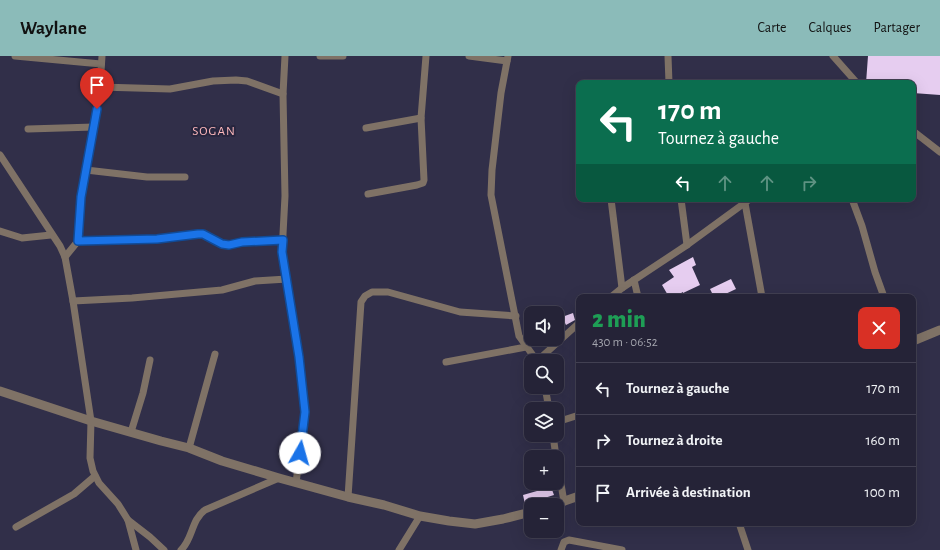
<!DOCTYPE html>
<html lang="fr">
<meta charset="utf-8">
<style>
body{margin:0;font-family:"Alegreya Sans",sans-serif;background:#312f42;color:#f1f3f6;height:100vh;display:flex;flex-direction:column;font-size:15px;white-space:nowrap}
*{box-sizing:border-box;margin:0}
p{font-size:13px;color:#a3a4ad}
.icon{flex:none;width:22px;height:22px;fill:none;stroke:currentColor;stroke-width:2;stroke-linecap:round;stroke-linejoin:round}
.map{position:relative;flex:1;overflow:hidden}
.panel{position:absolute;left:576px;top:238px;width:340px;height:232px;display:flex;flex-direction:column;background:#252337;border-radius:8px;box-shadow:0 4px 16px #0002,0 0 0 1px #424052}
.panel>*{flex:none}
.guide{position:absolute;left:576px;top:24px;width:340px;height:122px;border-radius:8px;box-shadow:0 4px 16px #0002,0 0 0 1px #424052;background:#0b6e4f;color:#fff;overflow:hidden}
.controls{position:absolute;left:524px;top:250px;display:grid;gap:8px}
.controls a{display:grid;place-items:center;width:40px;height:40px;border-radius:8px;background:#252337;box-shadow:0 4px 16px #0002,0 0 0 1px #424052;font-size:20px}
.pin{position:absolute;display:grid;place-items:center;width:34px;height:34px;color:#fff;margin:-41px -17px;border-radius:50% 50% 50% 0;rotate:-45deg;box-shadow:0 0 4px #0007}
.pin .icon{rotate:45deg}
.me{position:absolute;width:44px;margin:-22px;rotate:7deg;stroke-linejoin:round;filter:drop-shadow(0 0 3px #0008)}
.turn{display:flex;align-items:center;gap:14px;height:84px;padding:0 16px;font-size:18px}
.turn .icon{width:52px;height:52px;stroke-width:2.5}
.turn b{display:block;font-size:28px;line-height:34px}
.lanes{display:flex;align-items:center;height:38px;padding:0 16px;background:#0003;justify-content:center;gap:20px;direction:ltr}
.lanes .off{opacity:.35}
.round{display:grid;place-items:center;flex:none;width:42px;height:42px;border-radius:8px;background:#312f42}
.overview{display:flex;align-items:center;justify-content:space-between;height:68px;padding:0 16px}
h1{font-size:24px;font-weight:800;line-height:30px;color:#1e9e55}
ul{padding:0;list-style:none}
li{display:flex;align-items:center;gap:12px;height:52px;padding:0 16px;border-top:1px solid #424052}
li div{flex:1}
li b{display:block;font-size:15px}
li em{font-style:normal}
header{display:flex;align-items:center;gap:24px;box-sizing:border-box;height:56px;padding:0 20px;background:#8bbbb9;color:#111}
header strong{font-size:19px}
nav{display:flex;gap:22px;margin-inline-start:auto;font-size:14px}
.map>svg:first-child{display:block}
.building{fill:#e6cdf0}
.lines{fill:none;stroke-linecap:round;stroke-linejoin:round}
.minor{stroke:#7f7266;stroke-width:7}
.tertiary{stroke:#7f7266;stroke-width:9}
.route-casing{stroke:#114b97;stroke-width:10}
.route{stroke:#1a73e8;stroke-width:7}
.labels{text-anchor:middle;stroke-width:4;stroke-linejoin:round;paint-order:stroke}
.quarter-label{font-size:13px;letter-spacing:1px;fill:#feb9bc;stroke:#27253e}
</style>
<header>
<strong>Waylane</strong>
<nav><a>Carte</a><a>Calques</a><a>Partager</a></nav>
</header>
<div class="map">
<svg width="940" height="494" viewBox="0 0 940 494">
<rect width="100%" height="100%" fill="#312f49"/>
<!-- building -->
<g class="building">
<path d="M868,0H940V39L913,37V27H866Z"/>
<path d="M693,201L696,209L692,211L700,229L683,237V236L673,241H669L662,229L674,221L669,214Z"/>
<path d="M731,223L736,233L719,241H714L710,233Z"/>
<path d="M573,257L575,264L566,269L562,261Z"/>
<path d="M531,401V426H527L523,402Z"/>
<path d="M551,431L554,439L525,448L523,439Z"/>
</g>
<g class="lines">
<!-- minor -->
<g class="minor">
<path d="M15,0L101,8"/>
<path d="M285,0L283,38L285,140L282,197L299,301L305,356L296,427"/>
<path d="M320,0H343"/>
<path d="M469,0L507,5"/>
<path d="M508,0L501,37L492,114L491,139L519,280L537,305"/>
<path d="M668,0L669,27"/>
<path d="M833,0L857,27"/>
<path d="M100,31L170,33L213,25L236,24L247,25L283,38"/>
<path d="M366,72L421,62"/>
<path d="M28,73L94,71"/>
<path d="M913,75L940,96"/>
<path d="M0,99L60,190L65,201L73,245L91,365L90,402L93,415L99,427L118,448L128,464L136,494"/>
<path d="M86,114L147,121H185"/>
<path d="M368,138L417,129L423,127L424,124L421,62L426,0"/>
<path d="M611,143L622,232"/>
<path d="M681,143L687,189"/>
<path d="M852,143L862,170L875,216L884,241"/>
<path d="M745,147L762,241"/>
<path d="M0,175L22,182L51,179"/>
<path d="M78,185L157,183L198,178H203L223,188L229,189L243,186L283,184"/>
<path d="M65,201L78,185L81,141L100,31L102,0"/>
<path d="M634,224L638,241"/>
<path d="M611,241L622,232L687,189L750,143"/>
<path d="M73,245L132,242L222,234L255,225L287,223"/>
<path d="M537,305L579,267"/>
<path d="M446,306L526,291"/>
<path d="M545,331L549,353"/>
<path d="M557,366L579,359"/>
<path d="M131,376L143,337L150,304"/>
<path d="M553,379L556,401"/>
<path d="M189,392L215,298"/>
<path d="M557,404L564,446"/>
<path d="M348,441L361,246L365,240L372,236H388L460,256L516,260"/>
<path d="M128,464L150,481L164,494"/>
<path d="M739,467L748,494"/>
<path d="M16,471L74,438L95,420"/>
<path d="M181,494C193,483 191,464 205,454L279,422"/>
<path d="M399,494L420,460"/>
<path d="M561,494L564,486L569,484L622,494"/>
</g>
<!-- tertiary -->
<g class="tertiary">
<path d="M913,285L940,274"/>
<path d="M0,335L91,365L161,385L189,392L222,405L279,422L348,441L384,449L420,460L449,465L475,468L503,463L531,456"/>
<path d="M553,449L579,440"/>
</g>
</g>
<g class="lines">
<defs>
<path id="route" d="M97,53L81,141L78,185L157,183L198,178H203L222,188L229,189L242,186L283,184L282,196L299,301L305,356L300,397"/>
</defs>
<!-- route casing -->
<use href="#route" class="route-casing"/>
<!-- route -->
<use href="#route" class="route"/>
</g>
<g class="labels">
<!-- quarter labels -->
<g class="quarter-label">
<text x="214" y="79">SOGAN</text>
</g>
</g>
</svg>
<div class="controls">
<a><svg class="icon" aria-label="sound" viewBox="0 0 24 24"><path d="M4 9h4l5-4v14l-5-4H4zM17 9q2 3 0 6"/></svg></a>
<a><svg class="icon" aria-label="search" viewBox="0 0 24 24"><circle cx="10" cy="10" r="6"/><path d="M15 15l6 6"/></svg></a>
<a><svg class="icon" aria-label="layers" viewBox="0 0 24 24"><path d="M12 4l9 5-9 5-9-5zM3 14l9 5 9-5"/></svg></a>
<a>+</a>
<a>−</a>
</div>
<div class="pin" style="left:97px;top:53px;background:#d93025"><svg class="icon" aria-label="arrive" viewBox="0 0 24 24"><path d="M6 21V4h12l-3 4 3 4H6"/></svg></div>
<svg class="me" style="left:300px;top:397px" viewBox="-20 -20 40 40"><circle r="19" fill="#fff"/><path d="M0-13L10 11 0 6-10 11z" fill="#1a73e8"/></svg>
<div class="guide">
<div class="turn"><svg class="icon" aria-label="left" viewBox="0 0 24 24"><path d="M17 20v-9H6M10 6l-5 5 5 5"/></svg><div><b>170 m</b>Tournez à gauche</div></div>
<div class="lanes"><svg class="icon" aria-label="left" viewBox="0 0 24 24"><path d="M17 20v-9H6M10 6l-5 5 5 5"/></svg><svg class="icon off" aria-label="ahead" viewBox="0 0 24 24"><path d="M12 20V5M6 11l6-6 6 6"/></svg><svg class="icon off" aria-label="ahead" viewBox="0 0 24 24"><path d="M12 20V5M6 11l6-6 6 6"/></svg><svg class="icon off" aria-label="right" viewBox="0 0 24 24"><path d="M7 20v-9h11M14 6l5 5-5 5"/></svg></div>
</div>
<section class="panel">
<div class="overview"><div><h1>2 min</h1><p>430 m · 06:52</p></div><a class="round" style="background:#d93025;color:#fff"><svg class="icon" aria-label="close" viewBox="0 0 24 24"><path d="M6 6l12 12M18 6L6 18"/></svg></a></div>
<ul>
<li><svg class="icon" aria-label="left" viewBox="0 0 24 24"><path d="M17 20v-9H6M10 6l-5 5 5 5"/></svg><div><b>Tournez à gauche</b></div><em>170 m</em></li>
<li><svg class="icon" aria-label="right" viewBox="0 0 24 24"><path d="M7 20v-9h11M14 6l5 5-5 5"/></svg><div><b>Tournez à droite</b></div><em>160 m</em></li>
<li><svg class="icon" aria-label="arrive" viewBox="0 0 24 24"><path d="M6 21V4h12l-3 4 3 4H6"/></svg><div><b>Arrivée à destination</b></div><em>100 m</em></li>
</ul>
</section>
</div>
